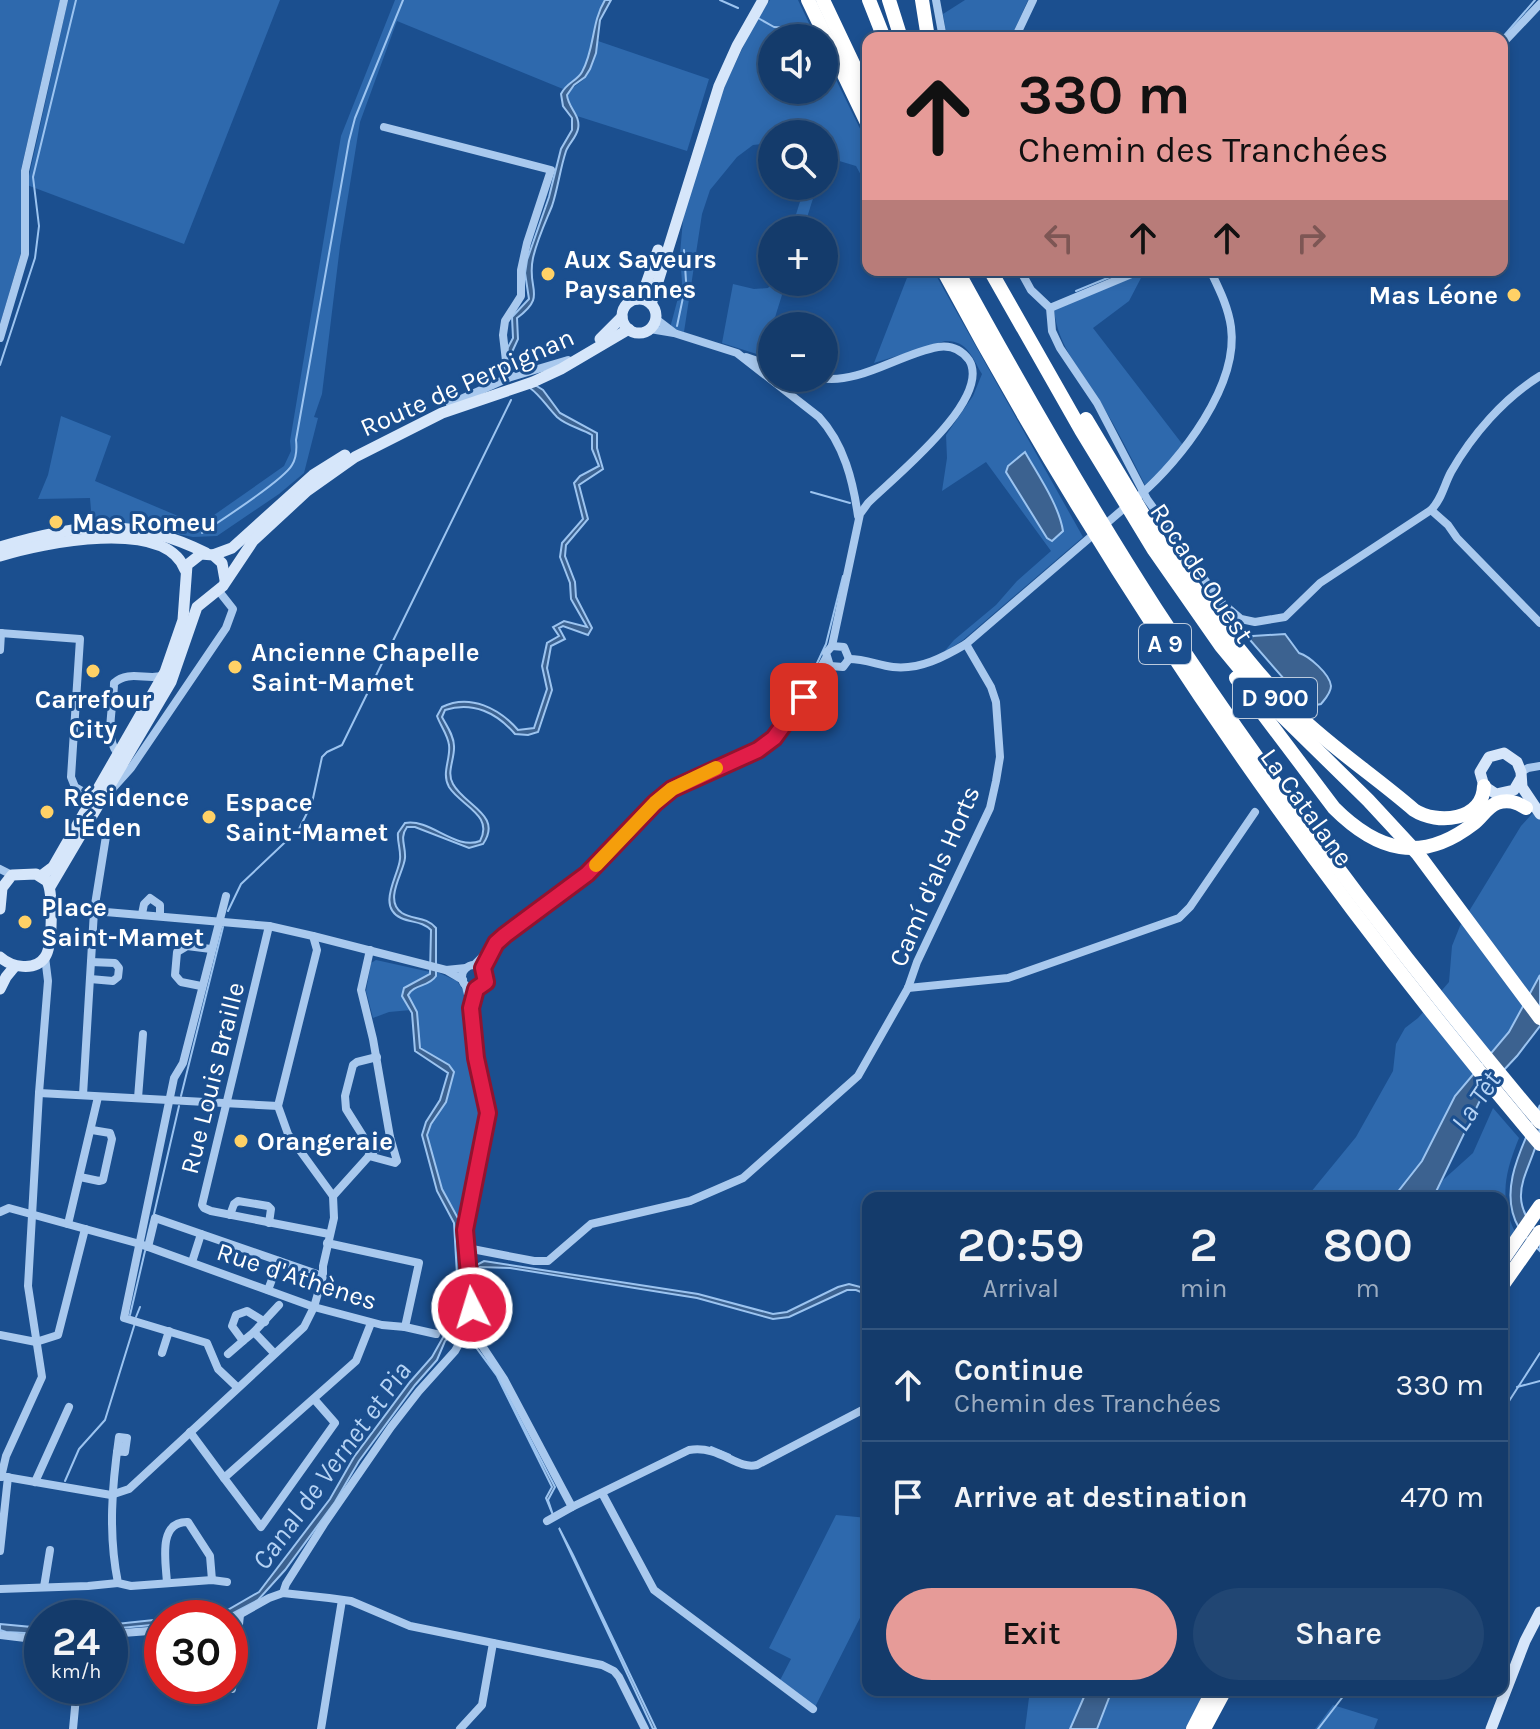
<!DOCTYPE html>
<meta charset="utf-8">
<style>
body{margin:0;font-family:Karla,sans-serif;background:#214673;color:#f1f3f6;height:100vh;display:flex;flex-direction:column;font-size:30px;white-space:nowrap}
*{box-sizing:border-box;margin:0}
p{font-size:26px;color:#9dadc1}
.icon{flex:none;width:44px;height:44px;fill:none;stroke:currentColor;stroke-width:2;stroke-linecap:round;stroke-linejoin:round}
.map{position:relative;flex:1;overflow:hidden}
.panel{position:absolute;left:862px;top:1192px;width:646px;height:504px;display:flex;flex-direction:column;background:#143b6b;border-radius:16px;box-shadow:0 4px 12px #0003,0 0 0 2px #33557e}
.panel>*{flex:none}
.guide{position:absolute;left:862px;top:32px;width:646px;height:244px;border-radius:16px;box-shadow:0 4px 12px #0003,0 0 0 2px #33557e;background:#e69b98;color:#111;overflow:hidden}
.buttons{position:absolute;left:758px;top:24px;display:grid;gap:16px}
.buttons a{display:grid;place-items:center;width:80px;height:80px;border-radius:50%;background:#143b6b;box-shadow:0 4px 12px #0003,0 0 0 2px #33557e;font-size:40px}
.speed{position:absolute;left:24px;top:1600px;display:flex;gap:16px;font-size:40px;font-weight:700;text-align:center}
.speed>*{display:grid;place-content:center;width:104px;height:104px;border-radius:50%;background:#143b6b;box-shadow:0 4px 12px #0003,0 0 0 2px #33557e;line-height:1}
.speed small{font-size:20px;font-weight:400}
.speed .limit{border:12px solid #d22;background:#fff;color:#111}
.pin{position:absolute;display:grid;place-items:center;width:68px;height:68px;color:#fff;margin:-34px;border-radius:16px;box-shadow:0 4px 12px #0006}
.me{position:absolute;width:88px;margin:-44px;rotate:355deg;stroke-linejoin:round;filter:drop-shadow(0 0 6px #0008)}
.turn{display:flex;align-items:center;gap:28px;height:168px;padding:0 24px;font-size:36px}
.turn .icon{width:104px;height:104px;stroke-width:2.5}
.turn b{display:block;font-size:56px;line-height:68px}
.lanes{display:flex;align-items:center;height:76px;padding:0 24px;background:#0003;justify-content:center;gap:40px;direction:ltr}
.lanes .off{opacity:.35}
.eta{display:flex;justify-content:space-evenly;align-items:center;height:136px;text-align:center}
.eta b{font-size:48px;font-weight:600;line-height:56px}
.action{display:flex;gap:16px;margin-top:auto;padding:16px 24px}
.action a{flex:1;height:92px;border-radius:48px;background:#e69b98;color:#111;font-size:32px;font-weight:600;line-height:92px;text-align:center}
.action a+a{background:#214673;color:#f1f3f6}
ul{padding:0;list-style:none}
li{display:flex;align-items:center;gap:24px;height:112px;padding:0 24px;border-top:2px solid #33557e}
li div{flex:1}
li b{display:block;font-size:30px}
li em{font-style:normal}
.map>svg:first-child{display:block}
.green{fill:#2e69ad}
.water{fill:#3c6290;stroke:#9cc4f0;stroke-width:2}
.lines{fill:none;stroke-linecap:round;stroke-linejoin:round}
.stream{stroke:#9cc4f0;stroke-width:2}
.street{stroke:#a9c9ee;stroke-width:8}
.secondary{stroke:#d6e6fa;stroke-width:11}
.highway{stroke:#fff;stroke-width:14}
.route-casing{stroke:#92132f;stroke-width:20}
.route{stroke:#e11d48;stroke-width:14}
.slow{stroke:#f59e0b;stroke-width:14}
.poi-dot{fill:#ffd166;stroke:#1b4f8f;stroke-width:3}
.labels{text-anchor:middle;stroke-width:6;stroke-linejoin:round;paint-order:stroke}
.shield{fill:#1b4f8f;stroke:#bbcadd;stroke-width:2}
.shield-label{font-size:24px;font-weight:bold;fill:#fff}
.poi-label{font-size:26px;font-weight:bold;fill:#fff;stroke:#1b4f8f;text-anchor:start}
.street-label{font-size:26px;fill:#fff;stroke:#1b4f8f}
.water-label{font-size:28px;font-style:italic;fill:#b5d3f5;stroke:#1b4f8f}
</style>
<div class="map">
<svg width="1540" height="1729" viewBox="0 0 1540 1729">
<rect width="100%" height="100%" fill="#1b4f8f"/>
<!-- green -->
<g class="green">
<path d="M0,0H60L21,170V253L0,324Z"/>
<path d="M68,0H280L184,244L27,185Z"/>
<path d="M395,0H605C590,24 595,49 582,72C578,79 569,83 563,89L397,21L360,122L340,246L322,394L314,417L318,418L304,473L279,494L217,536L193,537L110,521L92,522L90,498L38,499L48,475L61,416L111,436L95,481L197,524L207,520L284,466L291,451L290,441L341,136Z"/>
<path d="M770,0H798L816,38H772V90H824V55L868,145V188L856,166L826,157L824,163V134H772V143L753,145L737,157L710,190L702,214L684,332L670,328L682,283L680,254L684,208L724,87L755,22Z"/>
<path d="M965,0H1028L1011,38H947L943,14Z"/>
<path d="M598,41L709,79L687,151L577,116L568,103L567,95C572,86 579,85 585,78C593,68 596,53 598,41Z"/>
<path d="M805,186H817L803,230H791Z"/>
<path d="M910,270H933L1083,537L963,640L943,653L954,640L996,605L1017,581L1051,551L986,462L942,491L947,458L946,435L973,396L982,374C972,357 967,340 945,341L874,363Z"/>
<path d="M1140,274L1141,278L1129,301L1093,328L1183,445L1167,465L1145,485C1131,457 1117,429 1101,403C1082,372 1058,347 1054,310Z"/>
<path d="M773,282H786L763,356L722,343L733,284L754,289L768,288Z"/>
<path d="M1540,802V975L1509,1032L1455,1096L1422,1161L1393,1198H1306L1356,1137L1393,1071L1396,1044L1405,1028L1418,1018L1449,982L1452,946L1460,926L1521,826L1539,806Z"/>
<path d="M376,960L430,972L427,977L410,984L405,1002L411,1010L389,1012L373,1018L366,991L371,963Z"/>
<path d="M437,972L457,981L463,990L476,1083L484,1114L461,1227L458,1216L442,1189L427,1135L431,1125L446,1102L454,1072L449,1065L420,1048L417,1012L408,995C415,983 431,987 437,972Z"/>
<path d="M1493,1108L1519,1138C1505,1172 1499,1198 1515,1232L1502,1251V1198H1433L1443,1180L1473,1153Z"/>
<path d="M836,1515L868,1518V1602L812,1713L777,1686L791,1659L769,1648Z"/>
<path d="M1030,1690H1087L1070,1729H1025Z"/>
<path d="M1112,1690H1205L1186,1729H1097Z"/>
<path d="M1333,1705L1378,1719L1374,1729H1315Z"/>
</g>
<!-- water -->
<g class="water">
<path d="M605,0H611L600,20L596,53L590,69L585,77L574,85L567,95C568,108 581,115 578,129C576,138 569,143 566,151C560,169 558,188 552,206C545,223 537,240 533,258C526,290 548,295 517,318L518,339L512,352L514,363L509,365L506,351L513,338L512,317L529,299L525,273L527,260L549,197L561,149L572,130V118L563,106L561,94C566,83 577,81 582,72C595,49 591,23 605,0Z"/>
<path d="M784,90H816L817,92L805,102L795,99Z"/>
<path d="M535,385L543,390L560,413L597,433V448L603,469L579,485L588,519L566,545L565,556L575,582L576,597L592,628L588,635L563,626L559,628L565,639L551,646L547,668L552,690L538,732L528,735L515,734C497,713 473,701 445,710L442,717C447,726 454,736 454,746C455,759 446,772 453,784C465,806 503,815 483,844L469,848L415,827H407C399,838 406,846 405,858C404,872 383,900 402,913C413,920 426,916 436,928V976C429,987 414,984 408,995L417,1012L420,1048L449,1065L454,1072L446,1102L431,1124L427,1135L442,1189L460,1222L464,1272L484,1261L698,1294L773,1314L787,1312L838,1287L849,1284L868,1289V1295L856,1290H847L789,1317L773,1319L697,1298L510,1268L480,1267L464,1279L465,1310L454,1333L445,1341L437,1360L415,1385L359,1461L335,1502L285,1570L258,1600L224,1618H204L224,1612L259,1592L330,1499L354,1457L410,1382L432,1357L459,1309L454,1223L437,1191L422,1135L426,1122L440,1100L448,1073L415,1051L412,1013L402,996L404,988L430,974L431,930C422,921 412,923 401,918C376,906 399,875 400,859C401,850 397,841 398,833L405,823C430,818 456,851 480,841C494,815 461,806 449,787C441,773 451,759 449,745C448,735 440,725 437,716L442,707C470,693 500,709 518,730L534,728L547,689L542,666L547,643L559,636L553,627L564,621L587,627L571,599L570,583L560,557L562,543L583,519L574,483L580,476L599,466L592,449V435C580,428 567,426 557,417C547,407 541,396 530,388Z"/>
<path d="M1025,452C1038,475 1059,505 1063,531L1052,541L1047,538L1006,472L1008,466Z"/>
<path d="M1285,634L1299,653C1309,656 1330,674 1331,686C1331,693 1325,699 1321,704L1311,706L1305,703L1250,640L1253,636Z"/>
<path d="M1540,975V1026L1517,1056L1485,1090L1433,1198H1393L1422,1161L1455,1096L1509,1032Z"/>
<path d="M1540,1105C1540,1114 1540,1127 1539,1136C1528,1176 1504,1197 1540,1235V1251C1533,1244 1524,1236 1519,1228C1496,1189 1525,1142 1540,1105Z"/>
<path d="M472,1342L497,1375L555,1487L548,1500L553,1515L546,1498L552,1487L497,1376Z"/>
<path d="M559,1528L573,1555L656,1729H653Z"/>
<path d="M162,1618V1624L110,1629V1623L116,1624L173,1618Z"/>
<path d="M0,1624L42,1628V1634L6,1632L0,1630Z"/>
<path d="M1087,1690H1112L1097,1729H1070Z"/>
</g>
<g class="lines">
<!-- stream -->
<g class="stream">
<path d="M720,0L738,8"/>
<path d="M758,18L774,27L791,28"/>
<path d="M1502,38L1535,0"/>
<path d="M684,250L686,281"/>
<path d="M1076,291L1127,270"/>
<path d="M677,326L685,288"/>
<path d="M0,365L35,258L39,226L33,177L76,0"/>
<path d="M811,492L850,503"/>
<path d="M202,533C220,521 284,480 292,465C297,457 297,449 296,440L349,141L355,118L403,0"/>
<path d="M811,676L826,644L843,576"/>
<path d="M228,911L241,884L299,829L312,803L322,757L327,752L342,745L511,400"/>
<path d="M505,930L584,871"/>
<path d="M181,1096L223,927"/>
<path d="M154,1214L179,1106"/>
<path d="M130,1315L145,1251"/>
<path d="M136,1317L140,1307"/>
<path d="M1517,1387L1540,1381"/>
<path d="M1502,1412L1540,1353"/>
<path d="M711,1447L730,1455"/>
<path d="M65,1481L79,1449L105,1420L135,1323"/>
<path d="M1318,1729L1348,1690"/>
</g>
<!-- street -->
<g class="street">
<path d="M936,0L943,38"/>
<path d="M1015,38L1033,0"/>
<path d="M1502,44L1540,4"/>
<path d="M384,127L551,170L527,243L521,270V296L505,321L503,335L508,378"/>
<path d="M1020,270L1031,290L1050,308L1052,331L1060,348L1097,403L1147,499L1220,601L1241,619L1255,622L1285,617L1320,583L1431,510C1442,499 1444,485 1451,472C1472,435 1504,398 1540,376"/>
<path d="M1050,308L1141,270"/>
<path d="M656,319L673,332"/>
<path d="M650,329L674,333L737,353L819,417C844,444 853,481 858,516"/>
<path d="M0,338L25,254V171L64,0"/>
<path d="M746,357L772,366"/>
<path d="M820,378C859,385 899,354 938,347C951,345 961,349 969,360C993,399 893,478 868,503L860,514L832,646L826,653L830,666"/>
<path d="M450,404L508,378L568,360"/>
<path d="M1140,495C1181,460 1239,385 1231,327C1228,306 1219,289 1210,270"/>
<path d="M1431,510L1448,525L1457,538L1540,623"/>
<path d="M0,633L80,639L71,777L75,787L94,798"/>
<path d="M832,646L844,647L849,659"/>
<path d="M0,650L1,633"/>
<path d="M849,659C865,659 878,665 893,667C920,670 944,657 966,644L1129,504"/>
<path d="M830,666L843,667L849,659"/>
<path d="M117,753C104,735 114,706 114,683C128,670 146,680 162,676"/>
<path d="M1521,772L1528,768L1540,766"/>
<path d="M113,788L131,768L226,628L233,609L218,590"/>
<path d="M0,869L12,875"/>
<path d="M226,896L183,1063L174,1078L124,1318L207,1343L218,1369L237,1387"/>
<path d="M142,914L144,904L150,898L160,905V916"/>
<path d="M269,926L202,1205L204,1208L211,1211L329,1234"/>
<path d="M313,936L446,970"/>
<path d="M496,943L587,874L655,803L672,789L758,750L774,738L804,697L826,658"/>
<circle cx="474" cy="977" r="12"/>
<path d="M474,965L496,943L483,968"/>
<path d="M90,979L113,981L118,977L119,968L115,963L91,962"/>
<path d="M463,980L446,970L466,968"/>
<path d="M201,986L181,982L175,975L177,952L187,946L211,949"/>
<path d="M466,986L471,1008L476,989"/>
<path d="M908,988L1008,978L1179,918L1190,907L1255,812"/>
<path d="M39,1093L278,1106"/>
<path d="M83,1095L94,911L107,830"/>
<path d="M138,1098L143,1034"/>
<path d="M373,1152L346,1109L345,1096L353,1065L357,1062L377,1057"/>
<path d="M369,1155L390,1137"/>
<path d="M80,1177L99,1181L103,1180L112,1139L110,1133L92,1130"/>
<path d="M333,1196L369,1156L395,1163L397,1161L390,1137L373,1039L361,990L370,950"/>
<path d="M0,1212L9,1208L140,1244L314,1307L382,1325L405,1327L436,1334"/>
<path d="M230,1215L234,1204L238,1201L268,1206L271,1209L269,1223"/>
<path d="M68,1224L98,1097"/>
<path d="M327,1243L419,1263L405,1327"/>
<path d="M148,1247L155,1218L317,1274"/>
<path d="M467,1248L534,1261H548L591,1224L690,1201L743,1178L858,1076L908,988L917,962L990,808L996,781L1000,757L996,702L991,687L966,644"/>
<path d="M192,1262L201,1234"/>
<path d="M268,1290L279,1261"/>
<path d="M469,1326L504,1379L572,1507L689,1450C721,1445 736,1470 757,1465L868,1407"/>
<path d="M254,1332L243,1341L232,1326L236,1315L247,1311L265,1322"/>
<path d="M0,1335L36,1342L58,1335L85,1229"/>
<path d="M162,1353L169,1331"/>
<path d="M274,1353L254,1332L279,1305"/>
<path d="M228,1354L243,1341"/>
<path d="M190,1432L224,1478L356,1361L371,1323"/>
<path d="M117,1451L125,1452L127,1438L119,1437C112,1486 108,1533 118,1583L131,1586L212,1580L227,1582"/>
<path d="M0,1476L111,1495L129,1489L304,1327L314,1307L323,1276V1266L334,1218L333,1196L288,1134L278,1106L317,950L313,936L269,926L94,911L63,909L50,917"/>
<path d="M1,1477L6,1456L42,1377L28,1286L39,1093L48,981L45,957"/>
<path d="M224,1478L261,1527L335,1423L314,1399"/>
<path d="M35,1482L69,1407"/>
<path d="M602,1493L654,1590L813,1709"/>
<path d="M547,1521L572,1507"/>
<path d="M0,1551L8,1477"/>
<path d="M167,1583C166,1563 157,1521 188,1522L210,1556L212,1580"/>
<path d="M44,1587L50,1550"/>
<path d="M0,1589L88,1586L118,1583"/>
<path d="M283,1593L286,1584L324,1524L391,1427L419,1391L455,1351L469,1326L472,1310L465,1230L488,1113L476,1058L471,1008"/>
<path d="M230,1620L269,1598L283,1593L329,1598L351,1601L410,1626L602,1665L614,1671L619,1677L645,1729"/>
<path d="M110,1634L162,1630"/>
<path d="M0,1635L42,1640"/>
<path d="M232,1689L240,1615"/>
<path d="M73,1729L77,1686"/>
<path d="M321,1729L342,1600"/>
<path d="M460,1729L482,1705L493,1643"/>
</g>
<!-- secondary -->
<g class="secondary">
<path d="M637,299L645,287L658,250"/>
<circle cx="639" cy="316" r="17"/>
<path d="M651,304L719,86L737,46L763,0"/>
<path d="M600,339L622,317"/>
<path d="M0,547C76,524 133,516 206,553"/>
<path d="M213,555L232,548L313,475L345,455"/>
<path d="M0,556C41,543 166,517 185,570"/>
<path d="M1521,778L1514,790L1496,794L1484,786L1480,772L1489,757L1504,753L1517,762L1521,772L1522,787L1540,814"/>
<path d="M41,876L53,867L165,672L183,620L187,565L201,554L213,555L222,563L225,580"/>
<path d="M50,887L171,682L197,607L223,586L253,541L307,491L355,457L442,413L533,382L561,369L629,329"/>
<path d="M0,909L2,888L12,875L36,874L47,881C53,892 53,946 45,957C35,972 11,967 0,957"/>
<path d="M0,989L6,977L15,966"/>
<path d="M1491,1729L1525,1641L1540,1612"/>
</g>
<!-- highway -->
<g class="highway">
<path d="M808,0L868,125"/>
<path d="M823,0L868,95"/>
<path d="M869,0L884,38"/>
<path d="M889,0L901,38"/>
<path d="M922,0L928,38"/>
<path d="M943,270C1110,582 1311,874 1540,1144"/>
<path d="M957,270C1020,385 1085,499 1156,609C1273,788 1402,958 1540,1122"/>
<path d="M990,270L1081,430L1154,550L1221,646L1265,699L1368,800L1418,854L1540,1018"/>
<path d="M1086,419L1170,559"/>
<path d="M1167,549C1207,607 1246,664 1296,713C1332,748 1376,777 1414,810C1437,825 1483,821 1484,786"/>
<path d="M1236,678L1334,808C1377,851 1421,864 1473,824C1482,817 1487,807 1497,803C1508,799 1516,802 1526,808"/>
<path d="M1502,1261L1540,1206"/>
<path d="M1502,1286L1540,1232"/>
<path d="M1193,1729L1213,1690"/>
<path d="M1204,1729L1225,1690"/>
</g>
</g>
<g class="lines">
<defs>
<path id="route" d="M472,1308L465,1230L488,1113L476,1058L471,1008L476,989L486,982L483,968L496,943L505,935L587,874L655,803L672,789L758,750L774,738L804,697"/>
</defs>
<!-- route casing -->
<use href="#route" class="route-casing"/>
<!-- route -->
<use href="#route" class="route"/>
<!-- slow -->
<path class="slow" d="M596,865L655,803L672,789L716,768"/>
</g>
<!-- markers -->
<g class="poi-dot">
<circle cx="548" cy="274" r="8"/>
<circle cx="1514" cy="295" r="8"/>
<circle cx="56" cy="522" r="8"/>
<circle cx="235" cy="667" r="8"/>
<circle cx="93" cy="671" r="8"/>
<circle cx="47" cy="812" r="8"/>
<circle cx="209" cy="817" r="8"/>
<circle cx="25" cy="922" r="8"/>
<circle cx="241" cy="1141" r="8"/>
</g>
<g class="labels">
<!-- shield labels -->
<g class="shield">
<rect x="1139" y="624" width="52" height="40" rx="6"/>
<rect x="1233" y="678" width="84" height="40" rx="6"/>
</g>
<g class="shield-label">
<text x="1165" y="652">A 9</text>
<text x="1275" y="706">D 900</text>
</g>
<!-- poi labels -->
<g class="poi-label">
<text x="564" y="268">Aux Saveurs<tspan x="564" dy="30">Paysannes</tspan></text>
<text x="1498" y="304" text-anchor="end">Mas Léone</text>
<text x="72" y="531">Mas Romeu</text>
<text x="251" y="661">Ancienne Chapelle<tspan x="251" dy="30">Saint-Mamet</tspan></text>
<text x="93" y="708" text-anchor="middle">Carrefour<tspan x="93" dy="30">City</tspan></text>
<text x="63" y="806">Résidence<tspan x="63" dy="30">L'Éden</tspan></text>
<text x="225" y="811">Espace<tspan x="225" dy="30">Saint-Mamet</tspan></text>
<text x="41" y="916">Place<tspan x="41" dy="30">Saint-Mamet</tspan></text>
<text x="257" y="1150">Orangeraie</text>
</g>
<!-- street labels -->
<g class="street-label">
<text transform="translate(467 382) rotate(-24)" y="9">Route de Perpignan</text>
<text transform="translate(1202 573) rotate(56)" y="9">Rocade Ouest</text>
<text transform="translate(1307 807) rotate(54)" y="9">La Catalane</text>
<text transform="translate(934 876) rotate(-67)" y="9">Camí d'als Horts</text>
<text transform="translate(212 1078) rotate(-76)" y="9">Rue Louis Braille</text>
<text transform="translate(297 1276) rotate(18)" y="9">Rue d'Athènes</text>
</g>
<!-- water labels -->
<g class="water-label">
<text transform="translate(1475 1101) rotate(-56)" y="10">La Têt</text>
<text transform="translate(331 1465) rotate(-54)" y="10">Canal de Vernet et Pia</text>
</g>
</g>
</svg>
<div class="buttons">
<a><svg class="icon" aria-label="sound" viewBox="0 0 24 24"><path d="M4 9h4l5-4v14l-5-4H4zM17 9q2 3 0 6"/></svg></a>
<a><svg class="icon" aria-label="search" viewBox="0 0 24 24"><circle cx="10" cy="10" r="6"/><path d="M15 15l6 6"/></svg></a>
<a>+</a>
<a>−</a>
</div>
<div class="speed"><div>24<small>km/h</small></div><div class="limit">30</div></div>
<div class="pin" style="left:804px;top:697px;background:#d93025"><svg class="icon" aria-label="arrive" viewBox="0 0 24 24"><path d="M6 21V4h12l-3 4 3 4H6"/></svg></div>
<svg class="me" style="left:472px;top:1308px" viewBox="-20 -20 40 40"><circle r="17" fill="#e11d48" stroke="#fff" stroke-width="3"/><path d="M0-11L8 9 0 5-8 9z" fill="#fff"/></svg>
<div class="guide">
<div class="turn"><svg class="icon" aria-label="ahead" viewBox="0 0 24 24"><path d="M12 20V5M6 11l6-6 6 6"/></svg><div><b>330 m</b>Chemin des Tranchées</div></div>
<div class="lanes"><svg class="icon off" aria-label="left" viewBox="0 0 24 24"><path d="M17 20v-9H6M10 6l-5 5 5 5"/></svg><svg class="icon" aria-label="ahead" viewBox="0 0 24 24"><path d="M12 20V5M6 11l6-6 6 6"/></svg><svg class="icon" aria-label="ahead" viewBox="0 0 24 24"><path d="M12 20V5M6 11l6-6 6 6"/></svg><svg class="icon off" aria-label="right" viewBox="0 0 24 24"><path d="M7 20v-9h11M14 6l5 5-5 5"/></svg></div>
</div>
<section class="panel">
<div class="eta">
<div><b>20:59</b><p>Arrival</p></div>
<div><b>2</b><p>min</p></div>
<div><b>800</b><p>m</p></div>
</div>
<ul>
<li><svg class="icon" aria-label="ahead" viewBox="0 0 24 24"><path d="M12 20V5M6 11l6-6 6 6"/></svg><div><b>Continue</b><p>Chemin des Tranchées</p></div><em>330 m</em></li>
<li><svg class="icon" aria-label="arrive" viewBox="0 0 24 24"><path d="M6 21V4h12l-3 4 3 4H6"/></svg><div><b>Arrive at destination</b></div><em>470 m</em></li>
</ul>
<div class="action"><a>Exit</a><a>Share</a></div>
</section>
</div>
